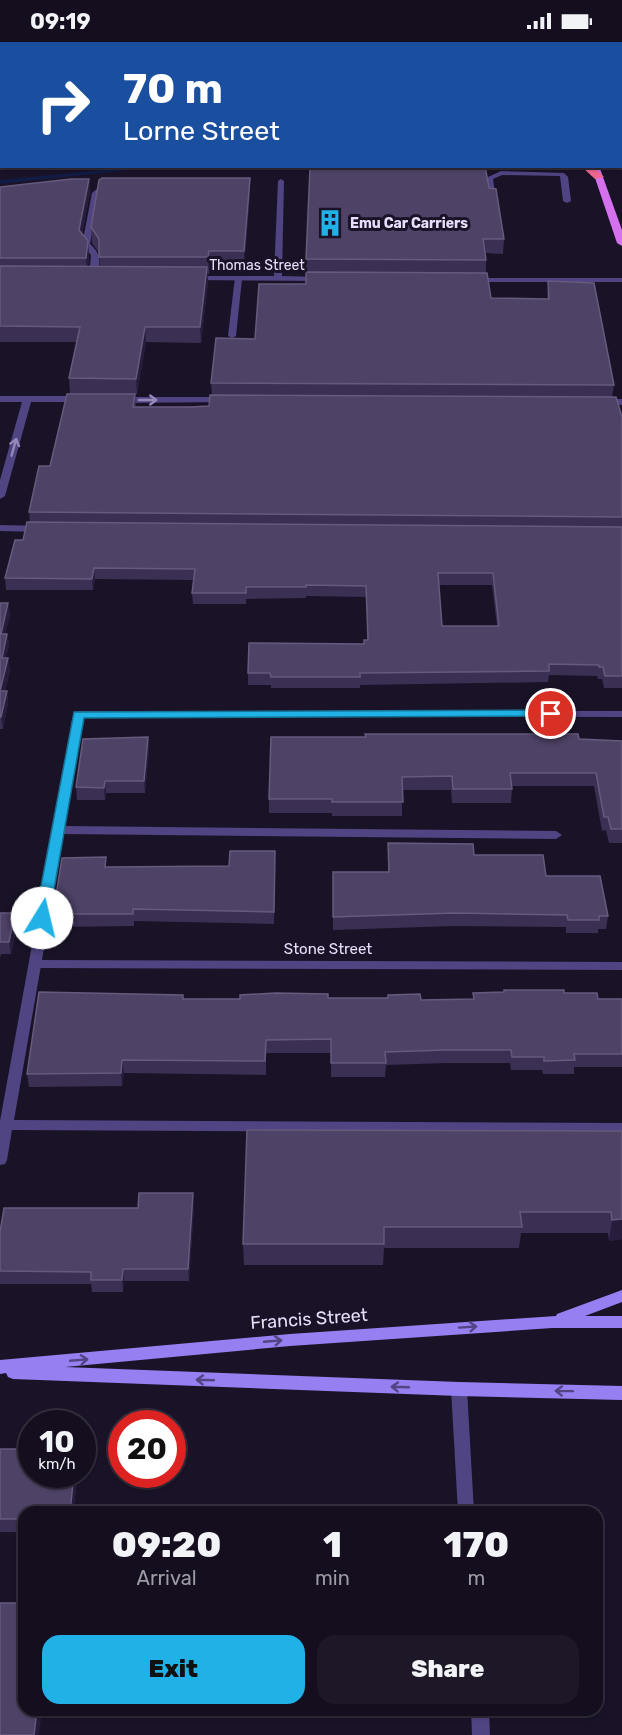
<!DOCTYPE html>
<style>
body{margin:0;font-family:Rubik,sans-serif;background:#1d1727;color:#f1f3f6;height:100vh;display:flex;flex-direction:column;font-size:22px;white-space:nowrap}
*{box-sizing:border-box;margin:0}
p{font-size:20px;color:#9d9ca4}
.icon{flex:none;width:33px;height:33px;fill:none;stroke:currentColor;stroke-width:2;stroke-linecap:round;stroke-linejoin:round}
.map{position:relative;flex:1;overflow:hidden}
.sheet{position:absolute;left:18px;top:1464px;width:585px;height:210px;display:flex;flex-direction:column;background:#140e1e;border-radius:18px;box-shadow:0 2px 4px #0004,0 0 0 2px #332e3c}
.sheet>*{flex:none}
.banner{position:absolute;left:0px;top:0px;width:622px;height:126px;box-shadow:0 2px 4px #0004,0 0 0 2px #332e3c;background:#1a4fa0;color:#fff;overflow:hidden}
.speed{position:absolute;left:18px;top:1368px;display:flex;gap:12px;font-size:30px;font-weight:700;text-align:center}
.speed>*{display:grid;place-content:center;width:78px;height:78px;border-radius:50%;background:#140e1e;box-shadow:0 2px 4px #0004,0 0 0 2px #332e3c;line-height:1}
.speed small{font-size:15px;font-weight:400}
.speed .limit{border:9px solid #d22;background:#fff;color:#111}
.pin{position:absolute;display:grid;place-items:center;width:51px;height:51px;color:#fff;margin:-26px;border:3px solid #fff;border-radius:50%;box-shadow:0 2px 6px #0007}
.me{position:absolute;width:66px;margin:-33px;rotate:9deg;stroke-linejoin:round;filter:drop-shadow(0 0 4px #0008)}
.turn{display:flex;align-items:center;gap:21px;height:126px;padding:0 24px;font-size:27px}
.turn .icon{width:78px;height:78px;stroke-width:2.5}
.turn b{display:block;font-size:42px;line-height:51px}
.eta{display:flex;justify-content:space-evenly;align-items:center;height:102px;text-align:center}
.eta b{font-size:36px;font-weight:800;line-height:42px}
.cta{display:flex;gap:12px;margin-top:auto;padding:12px 24px}
.cta a{flex:1;height:69px;border-radius:18px;background:#20b1e6;color:#111;font-size:24px;font-weight:800;line-height:69px;text-align:center}
.cta a+a{background:#1d1727;color:#f1f3f6}
.status{display:flex;justify-content:space-between;align-items:center;height:42px;padding:0 30px;background:#140e1e;direction:ltr}
.status svg{height:16px;fill:currentColor}
.map>svg:first-child{display:block}
.green{fill:#172e31}
.lines{fill:none;stroke-linecap:round;stroke-linejoin:round}
.stream{fill:#111b43;fill-rule:evenodd}
.path{stroke:#3fa3af;stroke-width:2;stroke-dasharray:1.5 2;stroke-linecap:butt}
.lane{fill:#514482;fill-rule:evenodd}
.street{fill:#514482;fill-rule:evenodd}
.secondary{fill:#9680f1;fill-rule:evenodd}
.primary{fill:#d571ef;fill-rule:evenodd}
.highway{fill:#ee6791;fill-rule:evenodd}
.wall{fill:#3c2f54;fill-rule:evenodd}
.shaded-wall{fill:#271c3b}
.building{fill:#4e4266;stroke:#665a7d;stroke-width:1.5;fill-rule:evenodd}
.oneway{stroke:#9489b8}
.oneway2{stroke:#524482}
.route{fill:#20b1e6;stroke:#157396;stroke-width:1.5}
.labels{text-anchor:middle;stroke-width:6;stroke-linejoin:round;paint-order:stroke}
.far-poi-label{font-size:14px;font-weight:bold;fill:#e6defb;stroke:#1a1328;text-anchor:start}
.far-street-label{font-size:14px;fill:#e6defb;stroke:#1a1328}
.street-label{font-size:15px;fill:#e6defb;stroke:#1a1328}
.near-street-label{font-size:18px;fill:#e6defb;stroke:#1a1328}
</style>
<div class="status"><b>09:19</b><svg viewBox="0 0 49 12"><path d="M0 12V9h3v3zM5 12V6h3v6zM10 12V3h3v9zM15 12V0h3v12zM26 1h20v11H26zM47 4h2v5h-2z"/></svg></div>
<div class="map">
<svg width="622" height="1693" viewBox="0 0 622 1693">
<rect width="100%" height="100%" fill="#1a1328"/>
<!-- green -->
<path class="green" d="M0,0H208L2,2L0,20Z"/>
<g class="lines">
<!-- stream -->
<path class="stream" d="M141,124H168L0,142V138Z"/>
<!-- path -->
<path class="path" d="M45,2L59,0"/>
<!-- lane -->
<g class="lane">
<path d="M501,129L564,131L568,135L571,159L567,161L563,159L560,134L502,133L493,137L496,159L490,160L486,136Z"/>
<path d="M113,142L116,144L115,145L102,149L98,152L90,202C102,212 100,222 97,236L93,238L89,236L91,213L82,203L92,151L98,146Z"/>
<path d="M235,235L242,237L236,294L232,296L228,294Z"/>
<path d="M79,669L84,672L65,784L556,789L562,793L556,797L64,792L14,1078L622,1081V1091L12,1088L7,1118L5,1122L0,1123V1079L74,672Z"/>
</g>
<!-- street -->
<g class="street">
<path d="M281,137L284,139L282,234L321,235H324V239L188,238L187,236L191,234H274L278,139Z"/>
<rect x="470" y="236" width="152" height="4"/>
<path d="M0,354H80L84,357L80,360H31L5,454L0,457V438L22,360H0Z"/>
<path d="M224,355L228,358L227,360L121,361L117,358L121,355Z"/>
<path d="M601,357H622V363L598,362L597,360Z"/>
<path d="M0,483L42,484L47,487L42,490L0,489Z"/>
<path d="M79,669H622V675L75,674L74,672L75,670Z"/>
<path d="M35,918L622,920V928L35,926L29,922Z"/>
<path d="M459,1340L465,1342L467,1347L474,1470H458L451,1347L453,1342Z"/>
<path d="M471,1668H489L490,1693H472Z"/>
</g>
<!-- secondary -->
<path class="secondary" d="M622,1248V1260L585,1274H622V1286H552L290,1304L65,1325L459,1340L622,1344V1358L459,1354L13,1337L8,1335L6,1331L0,1332V1318L290,1292L556,1274L557,1272Z"/>
<!-- primary -->
<g class="primary">
<path d="M541,0H549V2H542Z"/>
<path d="M589,0H597V2H590Z"/>
<rect x="621" y="51" width="1" height="6"/>
<rect x="621" y="86" width="1" height="4"/>
<path d="M591,124H599L622,188V204L617,201Z"/>
</g>
<!-- highway -->
<g class="highway">
<path d="M229,0H251L228,2Z"/>
<rect x="621" y="7" width="1" height="6"/>
<rect x="621" y="24" width="1" height="6"/>
<rect x="0" y="26" width="2" height="6"/>
<rect x="621" y="41" width="1" height="6"/>
<rect x="0" y="60" width="2" height="6"/>
<rect x="621" y="60" width="1" height="6"/>
<path d="M2,81V88H0V82Z"/>
<rect x="0" y="96" width="2" height="6"/>
<rect x="0" y="113" width="2" height="6"/>
<path d="M581,124H593L604,135L595,137Z"/>
</g>
</g>
<!-- wall -->
<g class="wall">
<path d="M354,124H486V131L489,146L504,197L503,212L485,211L486,218V231L491,256L547,257L548,239L614,343L612,355L622,375V646H604L602,637H598L597,634L549,633L548,640L360,643V646H271V643H248V631L364,602L368,598L366,555L306,554V556L246,557V562H193L192,551L194,538L95,537L93,548H6L5,536L23,498L30,480L29,470L50,424L70,352L69,336L77,300H0V145L89,137L90,151L82,192L89,214L88,225H100L99,211L92,201L91,185L250,136V151L244,225H210L209,232H207L208,240L201,301L146,300L137,352H135L136,365L209,364L212,353L211,341L255,297L306,242V217L354,126ZM439,543H492L497,584H442Z"/>
<path d="M0,561H8L10,573L5,592H7L9,603L6,616H8L10,628L5,649H7L8,661L3,687H0Z"/>
<path d="M148,695L149,708L145,751H106L105,758H77L76,745Z"/>
<path d="M579,697L622,699V801H609L606,788L602,789L594,744H512L511,761H452L451,748H402V774H332V771H269V757Z"/>
<path d="M388,801L474,813L546,834L608,874L606,887H598V891H566V885L453,884L333,888V830H388Z"/>
<path d="M275,809L274,882L134,879V884L55,885L53,872L107,825L229,824Z"/>
<path d="M0,871L17,883L11,912H1L0,916Z"/>
<path d="M473,951H564L598,957H622V1025H574V1032H543L542,1028H511L510,1021H446L386,1023L385,1035H331V1011H266V1033L124,1031L122,1044L29,1045L27,1032L183,957L328,956L421,958L473,957Z"/>
<path d="M622,1089V1197L609,1199L608,1191H521L519,1206H384L383,1223H244L243,1202Z"/>
<path d="M194,1164L189,1239H124L123,1250H92L91,1242H0V1190L138,1166Z"/>
<path d="M0,1407L78,1432L73,1470H24V1490H0Z"/>
</g>
<!-- shaded-wall -->
<g class="shaded-wall">
<path d="M250,136V151L244,225V209Z"/>
<path d="M89,137L90,151L80,203L79,188Z"/>
<path d="M88,199L89,214L87,231L86,216Z"/>
<path d="M209,209L210,225L209,232L208,215Z"/>
<path d="M207,225L208,240L201,301L200,285Z"/>
<path d="M145,285L146,300L137,352L136,337Z"/>
<path d="M94,526L95,537L93,548L92,537Z"/>
<path d="M8,561L10,573L3,603L1,592Z"/>
<path d="M7,592L9,603L3,628L2,616Z"/>
<path d="M8,616L10,628L2,661L0,649Z"/>
<path d="M7,649L8,661L3,687L1,675Z"/>
<path d="M148,695L149,708L145,751L144,739Z"/>
<path d="M105,739L106,751L105,758L104,746Z"/>
<path d="M15,871L17,883L11,912L9,900Z"/>
<path d="M122,1018L124,1031L122,1044L121,1031Z"/>
<path d="M193,1151L194,1164L189,1239L188,1227Z"/>
<path d="M622,1177V1197L609,1199L612,1178Z"/>
<path d="M123,1227L124,1239L123,1250L122,1238Z"/>
<path d="M74,1432H78L73,1470H70Z"/>
<path d="M37,1668H42L39,1693H34Z"/>
</g>
<!-- building -->
<g class="building">
<path d="M354,124H485L489,146L496,147L504,197H483L486,218L306,217L310,126H354Z"/>
<path d="M102,136H250L244,209H209L208,215H99V197L91,185L99,138Z"/>
<path d="M71,137H89L79,188L88,199L86,216H0V145Z"/>
<path d="M0,224L207,225L200,285H145L136,337L69,336L80,285L0,284Z"/>
<path d="M306,230L487,231L491,256L549,257L548,239L594,241L614,343L211,341L216,296L255,297L259,242H306Z"/>
<path d="M67,352H135L133,365H191L209,364L210,353L616,355L622,375V475L29,470L39,424H50Z"/>
<path d="M27,480L622,485V634H605L603,625H599V623L549,622V629L360,631V635H271L270,631H248L249,601L364,602V598H368L366,544L306,543V545H246V551H192L195,527L94,526L92,537L5,536L15,498H23ZM438,531H493L499,584H442Z"/>
<path d="M0,561H8L1,592H7L2,616H8L0,649H7L1,675H0Z"/>
<path d="M365,692H578L579,697L622,699V787H611L608,775H604L596,731H510L512,747H453L452,734L402,735L403,760H332V757H269L271,695H366Z"/>
<path d="M148,695L144,739H105L104,746L76,745L83,697Z"/>
<path d="M388,801L473,802L474,813H543L546,834H600L608,874H599V878H568L567,873L454,871L333,875V830H389Z"/>
<path d="M230,809H275L274,870L133,867V872H53L62,816L106,815L105,825L229,824Z"/>
<path d="M0,871H15L9,900H0Z"/>
<path d="M504,948H564V951H597L598,957H622V1012H574L575,1018L544,1019V1015H512L511,1008H446L385,1010L386,1021H331V997L266,998L265,1019L122,1018L121,1031L27,1032L39,950L183,953V957H240V953L276,951L328,952V956H388V953L420,952L421,958L474,957L473,951L504,950Z"/>
<path d="M247,1088L622,1089V1177L612,1178L611,1170H520L522,1185H384V1202H243Z"/>
<path d="M139,1151H193L188,1227H123L122,1238H91V1230L0,1229V1190L4,1166H138Z"/>
<path d="M0,1407H32V1432H74L70,1470H24V1477H0Z"/>
<path d="M0,1561H24V1668H37L34,1693H0Z"/>
</g>
<!-- one-way arrows -->
<defs><path id="oneway-shaft" d="M-6 0H5M1.5-3L5.5 0L1.5 3" fill="none" stroke-width="1.6" stroke-linecap="round" stroke-linejoin="round" transform="scale(1.5)"/></defs>
<g class="oneway">
<use href="#oneway-shaft" transform="translate(148 358)"/>
<use href="#oneway-shaft" transform="translate(14 405) rotate(-74)"/>
</g>
<g class="oneway2">
<use href="#oneway-shaft" transform="translate(468 1285) rotate(-4)"/>
<use href="#oneway-shaft" transform="translate(273 1299) rotate(-5)"/>
<use href="#oneway-shaft" transform="translate(79 1318) rotate(-5)"/>
<use href="#oneway-shaft" transform="translate(205 1338) rotate(-178)"/>
<use href="#oneway-shaft" transform="translate(400 1345) rotate(-178)"/>
<use href="#oneway-shaft" transform="translate(564 1349) rotate(-179)"/>
</g>
<!-- route -->
<path class="route" d="M551,668L557,672L555,674L84,676L49,876L42,881L35,876L74,670Z"/>
<!-- icons -->
<defs>
<symbol id="building-bare" viewBox="-9 -9 18 18"><path d="M-4-6H4V6H1V3H-1V6H-4ZM-2.5-4.3h1.7v1.8h-1.7ZM.8-4.3h1.7v1.8H.8ZM-2.5-1h1.7V.8h-1.7ZM.8-1h1.7V.8H.8Z" fill="#20b1e6" stroke="#1a1328" stroke-width="2.5" paint-order="stroke"/></symbol>
</defs>
<g fill-rule="evenodd">
<use href="#building-bare" x="311" y="162" width="38" height="38"/>
</g>
<g class="labels">
<!-- far-poi labels -->
<g class="far-poi-label">
<text x="350" y="186">Emu Car Carriers</text>
</g>
<!-- far-street labels -->
<g class="far-street-label">
<text x="257" y="228">Thomas Street</text>
</g>
<!-- street labels -->
<g class="street-label">
<text x="328" y="912">Stone Street</text>
</g>
<!-- near-street labels -->
<g class="near-street-label">
<text transform="translate(309 1277) rotate(-4)" y="6">Francis Street</text>
</g>
</g>
</svg>
<div class="speed"><div>10<small>km/h</small></div><div class="limit">20</div></div>
<div class="pin" style="left:551px;top:672px;background:#d93025"><svg class="icon" aria-label="arrive" viewBox="0 0 24 24"><path d="M6 21V4h12l-3 4 3 4H6"/></svg></div>
<svg class="me" style="left:42px;top:876px" viewBox="-20 -20 40 40"><circle r="19" fill="#fff"/><path d="M0-13L10 11 0 6-10 11z" fill="#20b1e6"/></svg>
<div class="banner">
<div class="turn"><svg class="icon" aria-label="right" viewBox="0 0 24 24"><path d="M7 20v-9h11M14 6l5 5-5 5"/></svg><div><b>70 m</b>Lorne Street</div></div>
</div>
<section class="sheet">
<div class="eta">
<div><b>09:20</b><p>Arrival</p></div>
<div><b>1</b><p>min</p></div>
<div><b>170</b><p>m</p></div>
</div>
<div class="cta"><a>Exit</a><a>Share</a></div>
</section>
</div>
